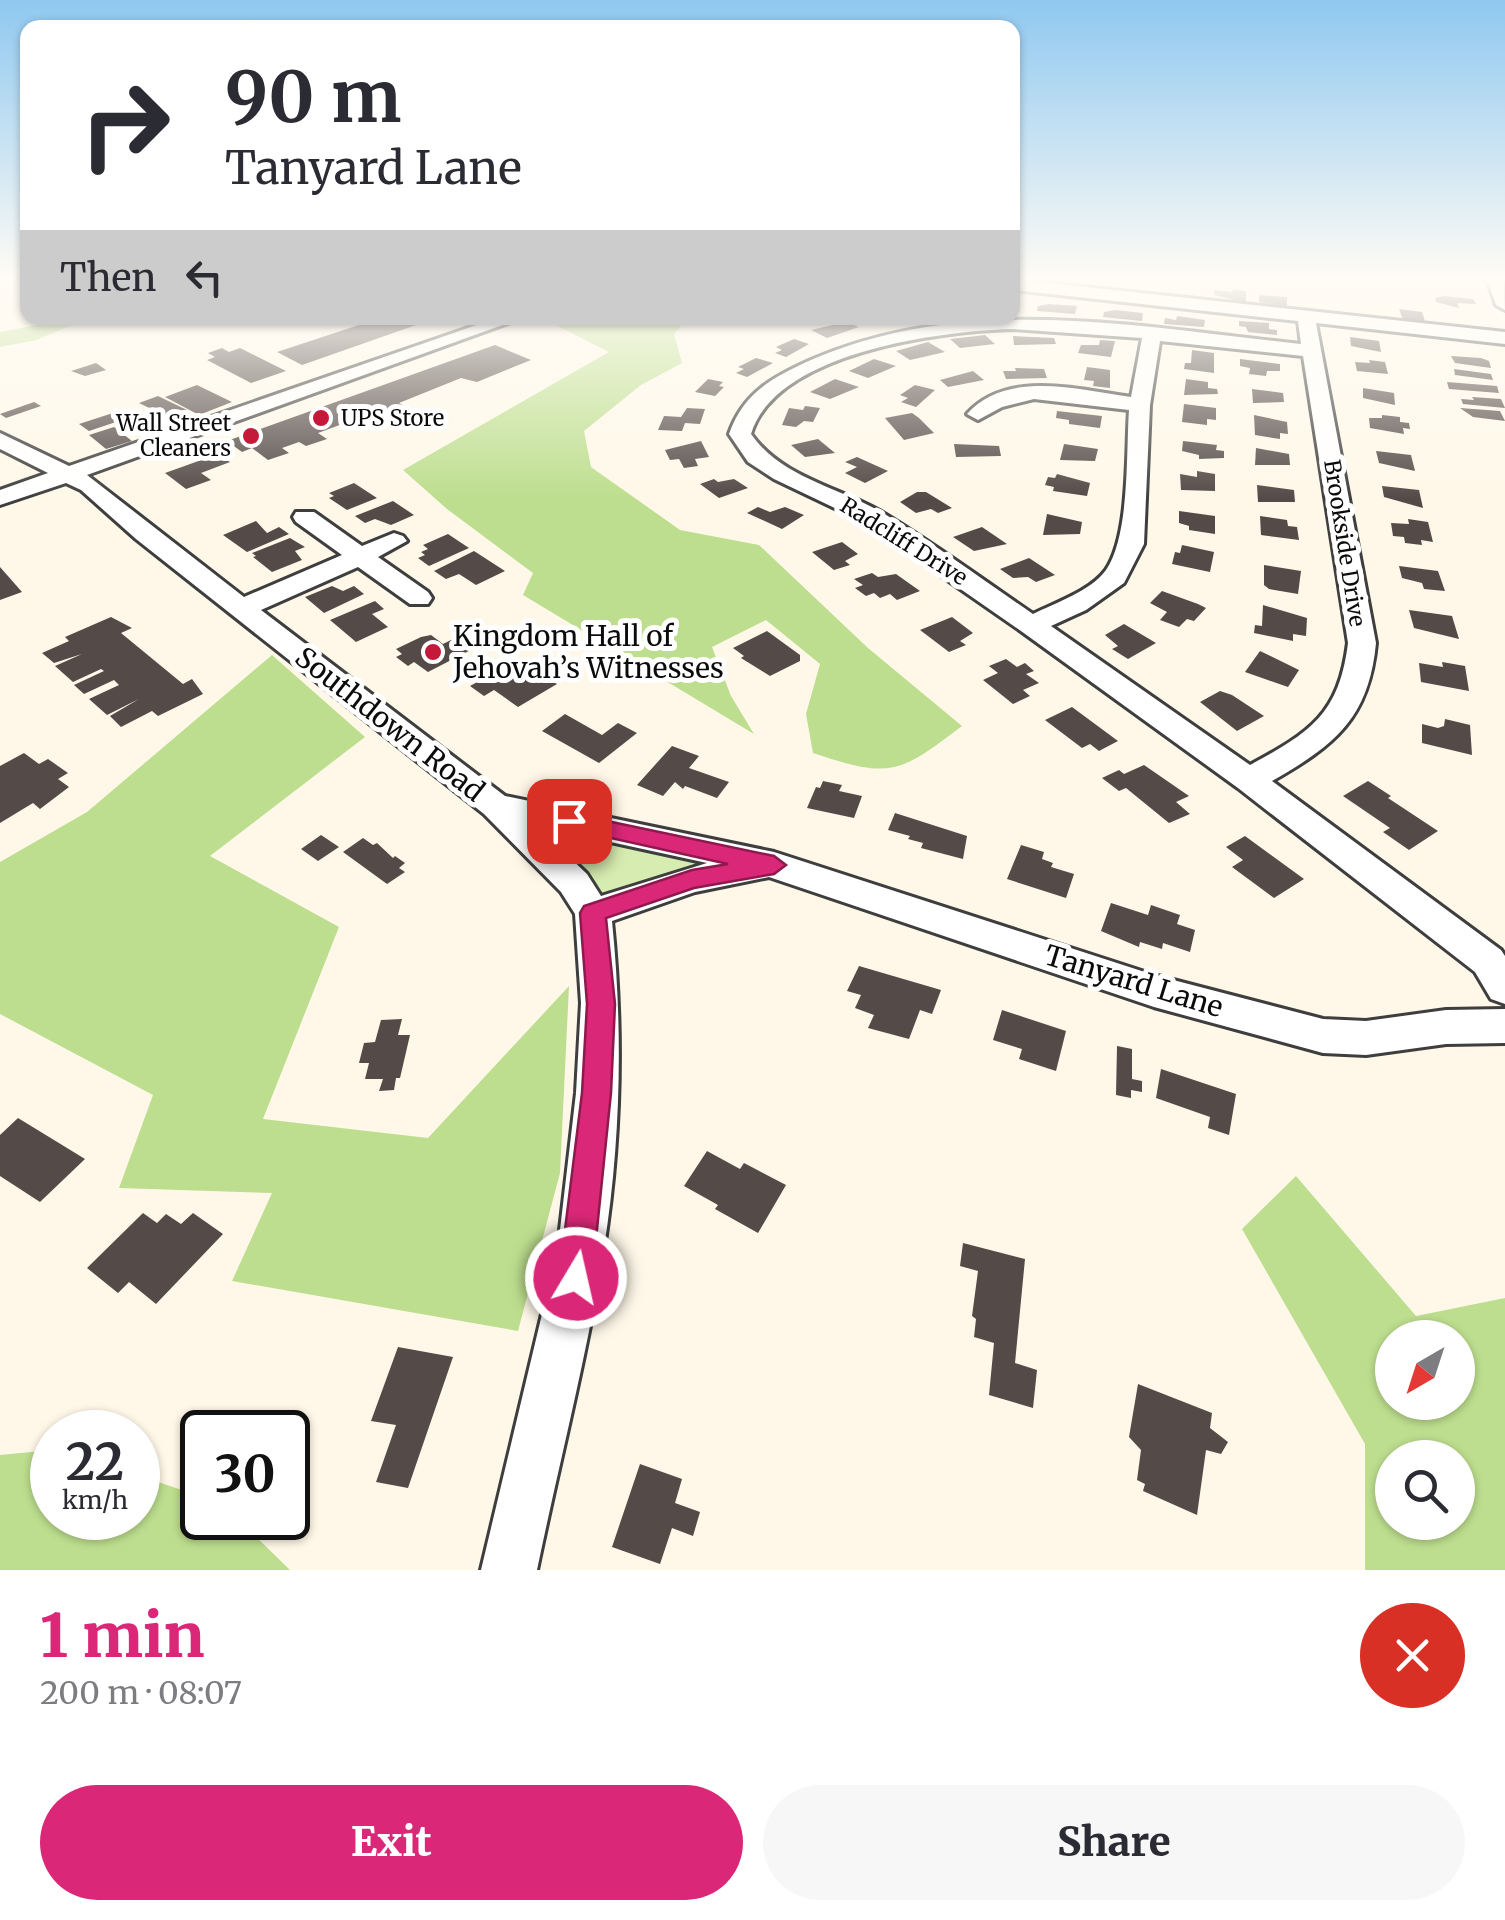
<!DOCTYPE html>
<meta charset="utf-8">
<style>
body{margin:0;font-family:Merriweather,serif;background:#f7f7f7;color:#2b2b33;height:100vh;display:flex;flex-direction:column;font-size:38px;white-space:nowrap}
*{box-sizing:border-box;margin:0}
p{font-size:32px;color:#7c7c81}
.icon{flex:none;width:55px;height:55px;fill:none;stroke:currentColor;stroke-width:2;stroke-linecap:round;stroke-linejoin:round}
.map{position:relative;height:1570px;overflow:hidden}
.sheet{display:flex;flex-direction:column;background:#fff;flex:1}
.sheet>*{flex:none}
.banner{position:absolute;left:20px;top:20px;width:1000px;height:305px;border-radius:20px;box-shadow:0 2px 8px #0004;background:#fff;color:#2b2b33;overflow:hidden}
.needle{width:65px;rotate:219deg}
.controls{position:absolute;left:1375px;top:1320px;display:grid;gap:20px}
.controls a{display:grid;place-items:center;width:100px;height:100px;border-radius:50%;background:#fff;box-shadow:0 2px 8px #0004;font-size:50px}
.speed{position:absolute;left:30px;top:1410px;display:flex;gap:20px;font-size:50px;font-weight:700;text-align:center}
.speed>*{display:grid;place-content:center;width:130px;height:130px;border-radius:50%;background:#fff;box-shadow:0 2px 8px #0004;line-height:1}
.speed small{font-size:25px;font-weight:400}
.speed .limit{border:5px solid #111;border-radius:15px;background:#fff;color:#111}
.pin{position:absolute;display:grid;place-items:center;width:85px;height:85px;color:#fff;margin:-42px;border-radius:20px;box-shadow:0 5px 15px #0006}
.me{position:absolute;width:110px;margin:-55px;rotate:9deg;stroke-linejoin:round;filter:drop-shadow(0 0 8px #0008)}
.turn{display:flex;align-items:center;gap:35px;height:210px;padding:0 40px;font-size:45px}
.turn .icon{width:130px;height:130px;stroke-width:2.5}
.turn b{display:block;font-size:70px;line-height:85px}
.then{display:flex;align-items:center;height:95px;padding:0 40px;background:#0003;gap:20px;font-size:38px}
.round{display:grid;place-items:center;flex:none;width:105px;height:105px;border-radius:52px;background:#f7f7f7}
.summary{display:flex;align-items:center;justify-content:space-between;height:170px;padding:0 40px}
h1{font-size:60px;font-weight:800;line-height:75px;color:#db2777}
.button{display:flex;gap:20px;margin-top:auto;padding:20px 40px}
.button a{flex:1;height:115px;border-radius:60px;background:#db2777;color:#fff;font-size:40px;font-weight:800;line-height:115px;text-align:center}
.button a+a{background:#f7f7f7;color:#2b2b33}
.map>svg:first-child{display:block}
.green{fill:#d7ecb0}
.forest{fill:#bdde8e;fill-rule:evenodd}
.building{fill:#544a47}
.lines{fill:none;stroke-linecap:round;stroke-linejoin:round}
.minor-casing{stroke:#3e3e3e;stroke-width:6}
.minor{fill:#fff;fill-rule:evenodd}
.route{fill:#db2777;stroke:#8e194d;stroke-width:2.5}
.poi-dot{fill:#c51939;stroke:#fff;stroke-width:4}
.labels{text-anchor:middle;stroke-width:10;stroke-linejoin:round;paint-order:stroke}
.far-poi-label{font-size:22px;fill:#0b0b0b;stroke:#fff;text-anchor:start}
.far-street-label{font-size:22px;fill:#0b0b0b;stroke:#fff}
.poi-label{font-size:28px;fill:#0b0b0b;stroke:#fff;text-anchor:start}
.street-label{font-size:28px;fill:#0b0b0b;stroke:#fff}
</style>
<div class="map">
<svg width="1505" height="1570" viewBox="0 0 1505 1570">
<rect width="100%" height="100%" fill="#fff8e9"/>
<!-- green -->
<path class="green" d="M517,814L744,862L597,902Z"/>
<!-- forest -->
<g class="forest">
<path d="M74,318H89L36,340L0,347V332Z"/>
<path d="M550,318H687L674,334L682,363L641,385L584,431L591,467L680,530L759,545L868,648L962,726C899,774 890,779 813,753L806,714L820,664L766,620L712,647L731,696L754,734L523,595L533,573L447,509L403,470L609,352L546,320Z"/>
<path d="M272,655L365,737L210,856L339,927L263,1119L428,1138L569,986L560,1173L518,1331L232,1281L272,1193L119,1188L153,1095L0,1014V862L87,812Z"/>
<path d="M1296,1176L1416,1316L1505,1298V1570H1365V1444L1242,1229ZM1392,1338H1458V1402H1392ZM1392,1458H1458V1522H1392Z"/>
<path d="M52,1450V1518H138V1475L202,1497V1518H237L290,1570H0V1455Z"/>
</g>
<!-- building -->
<g class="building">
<path d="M1233,289L1246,291V303L1214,295L1215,290L1232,292Z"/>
<path d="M1259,295L1287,297V307L1259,302Z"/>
<path d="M1444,296L1473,299L1476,304L1457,303L1459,308L1436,302L1435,298Z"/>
<path d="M1049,304L1077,306L1075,314L1037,311L1038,306Z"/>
<path d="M1399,309L1422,312L1425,321L1403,320Z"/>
<path d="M1115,310L1143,313L1142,321L1103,317L1104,312Z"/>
<path d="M1177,316L1205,320L1204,327L1164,324L1165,318L1176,320Z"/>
<path d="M380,318H436L302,365L277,352Z"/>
<path d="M1239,321L1269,323V329L1277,330V335L1248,332L1246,327L1239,326Z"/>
<path d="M846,322L859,327L827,338L811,330Z"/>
<path d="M985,335L995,344L960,348L950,339Z"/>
<path d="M1013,336L1054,338L1056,344L1014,345Z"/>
<path d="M1350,337L1379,341L1381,352L1351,346Z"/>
<path d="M794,339L809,344L786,357L775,353L782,350L776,347Z"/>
<path d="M1100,340L1115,341L1111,357L1078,353L1081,345H1099Z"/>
<path d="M928,342L945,352L910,360L896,351Z"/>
<path d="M495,345L531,360L477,382L461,378L399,403L404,406L385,413L380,410L318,433L327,439L306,446L299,442L282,448L289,453L268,460L252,448L242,452L227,441Z"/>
<path d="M222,348L229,352L240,348L286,371L251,383L207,360L215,357L208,353Z"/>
<path d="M1192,350L1214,353V373L1184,369L1185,363H1191Z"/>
<path d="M1451,356L1481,358L1489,361L1491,368L1455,363Z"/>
<path d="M756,358L773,363L747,377L736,373L744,369L738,367Z"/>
<path d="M874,359L896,366L868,378L849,371Z"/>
<path d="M1240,359L1280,364V371H1267L1266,376L1249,374L1250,368L1240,366Z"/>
<path d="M1369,360L1385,362L1388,374L1357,371L1355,362L1370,363Z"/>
<path d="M96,363L106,370L85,376L71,371Z"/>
<path d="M1087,367L1110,370V388L1093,386L1094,381L1084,380Z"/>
<path d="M1015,368L1044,369L1047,378L1006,379L1003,371H1016Z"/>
<path d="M1454,369L1491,374L1493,380L1455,375Z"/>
<path d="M973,371L984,380L948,387L940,380Z"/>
<path d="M708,379L723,382L719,386L724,387L715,396L695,392Z"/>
<path d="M835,379L859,387L830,399L810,392Z"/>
<path d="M1186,379L1208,382V388L1217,389L1218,394L1184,395Z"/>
<path d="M1447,382L1497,386L1499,393L1449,389Z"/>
<path d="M197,385L232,402L199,415L165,397Z"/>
<path d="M915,385L935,390L916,407L901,402L908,398L900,395Z"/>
<path d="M1363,388L1394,393L1395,405L1363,398Z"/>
<path d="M1252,389L1283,393L1284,402L1253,403Z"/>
<path d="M158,396L187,410L168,417L139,403Z"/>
<path d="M1472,397L1501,399L1505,408L1463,404L1461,399L1474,400Z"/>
<path d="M34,402L41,406L6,418L0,414Z"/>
<path d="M1184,404L1216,408V420L1207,419V425L1182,422Z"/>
<path d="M805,406L820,408L813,422L804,421L796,427L782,425L789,408L803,410Z"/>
<path d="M687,408L705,409L700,424L685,423L682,431L658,430L664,416L681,417Z"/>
<path d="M1460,408L1500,411L1505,421L1473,417Z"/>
<path d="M1057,411L1102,416L1100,428L1069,424V420L1056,418Z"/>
<path d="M113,413L122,420L89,431L79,424Z"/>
<path d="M912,413L919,418L934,433L904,440L885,418Z"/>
<path d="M1254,415L1287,422L1288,434L1280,433V439L1255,435Z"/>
<path d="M1382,415L1400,417V422L1409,423L1410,429L1403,428L1404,434L1370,428L1369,418H1382Z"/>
<path d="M114,427L132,441L106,449L89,435Z"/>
<path d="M818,439L835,453L805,457L791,445Z"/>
<path d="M701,441L709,457L695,459L698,466L684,468L679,459L670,460L665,450Z"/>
<path d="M1183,441L1217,445L1216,450L1224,451V458L1199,459V455L1182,451Z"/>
<path d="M954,444L999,446L1001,456L956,457Z"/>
<path d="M1064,444L1098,449L1095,461L1060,460Z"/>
<path d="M1256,448L1289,454L1290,465H1255Z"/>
<path d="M1376,451L1411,455L1415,471L1379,463Z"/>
<path d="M218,454L230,462L201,473L211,480L186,489L165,473Z"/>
<path d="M857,457L888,471L865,483L845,473L857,467L845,462Z"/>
<path d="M1197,471L1215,474V491L1181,490L1180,474L1197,477Z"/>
<path d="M1057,474L1090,483L1087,496L1053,491L1054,487L1045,485L1048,477L1055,478Z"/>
<path d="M714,479L718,482L734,479L748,488L719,498L700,484Z"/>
<path d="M354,483L377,498L347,510L329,498L334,496L329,493Z"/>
<path d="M1257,485L1294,490L1295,502H1258Z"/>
<path d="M1382,486L1419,490L1423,508L1384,497Z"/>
<path d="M917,492H926L952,508L938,513L931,509L916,513L900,502Z"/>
<path d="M393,501L414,515L391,525L375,519L365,523L355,516Z"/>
<path d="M758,507L770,512L785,507L804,515L782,529L747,513Z"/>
<path d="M1179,511L1215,516V534L1189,530V526L1179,523Z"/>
<path d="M1047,514L1082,522L1080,534L1043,535Z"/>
<path d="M1260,516L1287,520L1288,526L1297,527L1299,540L1261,535Z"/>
<path d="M1408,519L1428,522L1433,542L1421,540L1422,545L1405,543L1404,537L1393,536L1391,523L1409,524Z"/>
<path d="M256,521L267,533L279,527L289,534L247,552L223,535Z"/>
<path d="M982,527L1007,544L974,551L953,537Z"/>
<path d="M448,534L469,548L429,566L418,558L425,555L421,552L428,549L423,545Z"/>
<path d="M290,538L305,547L295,551L302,560L272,572L253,557L256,556L252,553Z"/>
<path d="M842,542L858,554L845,561L850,565L834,570L812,552Z"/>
<path d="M1182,545L1214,552L1210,572L1172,564L1175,552L1180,553Z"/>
<path d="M474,551L505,571L476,585L459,574L446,579L434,571Z"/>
<path d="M1029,558L1055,575L1036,582L1028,577L1013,578L1000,569Z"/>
<path d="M1264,565L1301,571L1298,594L1269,589L1264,585Z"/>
<path d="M1399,566L1438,571L1445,591L1424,589L1422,583L1402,578Z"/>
<path d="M0,567L22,592L0,600Z"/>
<path d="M872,573L878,577L896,574L920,591L897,600L890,594L880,598L874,593L866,596L855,588L863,585L854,579Z"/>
<path d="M332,586L343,591L354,586L364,594L324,613L305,597Z"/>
<path d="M1162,591L1198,604L1206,608L1194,621L1187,619L1179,627L1160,620L1167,612L1150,603Z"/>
<path d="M375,601L384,609L372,614L388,627L356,642L330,620Z"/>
<path d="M1263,605L1307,618L1306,636L1293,634V641L1254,633L1255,625L1262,626Z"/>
<path d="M1409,610L1452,616L1459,639L1414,628Z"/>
<path d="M111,617L132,628L121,633L183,684L192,679L203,694L158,716L152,711L121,727L110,716L139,699L107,715L89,699L119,685L114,680L84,694L74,685L104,671L101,669L73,682L55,666L82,654L54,663L42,653L69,641L65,637Z"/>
<path d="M952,617L973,633L960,641L966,645L949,652L920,630Z"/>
<path d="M1124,624L1156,643L1128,659L1112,649L1118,646L1105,635Z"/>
<path d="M477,627L494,638L428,672L414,662L408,666L396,657L402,654L396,649L421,637L431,635L443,644Z"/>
<path d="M767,631L800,655V661L770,676L741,658L744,656L733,648Z"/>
<path d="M1260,651L1299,670L1288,687L1245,672Z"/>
<path d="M1006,659L1017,667L1025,663L1034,671L1026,674L1039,683L1023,690L1030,696L1013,704L983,680L998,673L989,666Z"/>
<path d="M1442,662L1465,666L1469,691L1421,682L1419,663L1443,667Z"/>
<path d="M506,666L525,679L537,672L557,684L518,707L494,690L484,696L470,686Z"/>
<path d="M1220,691L1232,695L1264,716L1237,731L1200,702Z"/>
<path d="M1072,707L1118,741L1099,751L1090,744L1082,748L1045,720Z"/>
<path d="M565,714L602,735L618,723L637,733L599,763L542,731Z"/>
<path d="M1445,719L1470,725L1472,755L1422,743V724L1438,728L1444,726Z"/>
<path d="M672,746L699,756L689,768L729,782L717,798L685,786L683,789L675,782L663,796L637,785Z"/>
<path d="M24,753L39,764L48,759L68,773L58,779L69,787L40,809L33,803L0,823V766Z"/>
<path d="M1144,765L1189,796L1176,802L1190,814L1169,823L1126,788L1119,791L1102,778L1119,770L1124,774Z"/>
<path d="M823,781L842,785L839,791L862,796L854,818L807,808L816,787L820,788Z"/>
<path d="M1368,781L1391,796L1388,798L1438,831L1409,850L1383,832L1390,828L1343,796Z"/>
<path d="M895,813L967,836L963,859L921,848L923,843L908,839L910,836L888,830Z"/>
<path d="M321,835L339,847L318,861L301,849Z"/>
<path d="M1245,836L1304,879L1274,898L1232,867L1243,860L1226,847Z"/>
<path d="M363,838L373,845L377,843L393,858L395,856L405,863L399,868L405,872L387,884L343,852Z"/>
<path d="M1021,845L1044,852L1042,859L1053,863L1051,867L1074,874L1066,898L1007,879Z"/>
<path d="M1111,903L1148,915L1151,905L1180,915L1177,924L1195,930L1190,952L1163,943L1162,949L1140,942L1139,947L1101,931Z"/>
<path d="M859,966L941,990L932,1014L920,1010L909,1039L868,1028L874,1015L855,1008L861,995L847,991Z"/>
<path d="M1002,1010L1066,1031L1056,1071L1019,1059L1022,1049L993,1040Z"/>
<path d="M402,1019L398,1035H410L400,1078H396L394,1090L379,1091L383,1079H365L369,1063H359L364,1043L375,1042L381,1020Z"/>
<path d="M1117,1046L1132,1049V1079L1142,1081V1092L1131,1090V1098L1116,1095Z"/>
<path d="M1161,1069L1236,1094L1229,1135L1208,1128L1210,1117L1156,1098Z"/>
<path d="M18,1118L85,1159L40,1202L0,1176V1135Z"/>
<path d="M707,1151L740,1169L744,1163L786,1185L758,1233L715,1209L718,1205L684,1186Z"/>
<path d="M143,1213L157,1223L166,1214L181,1224L193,1213L223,1234L156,1304L129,1282L118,1293L87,1268Z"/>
<path d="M963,1243L1025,1259L1015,1363L1037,1370L1033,1408L989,1395L994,1343L974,1337L976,1319L972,1316L978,1271L960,1266Z"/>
<path d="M398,1347L453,1357L408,1488L376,1482L396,1425L371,1421Z"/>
<path d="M1138,1384L1212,1413L1210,1428L1228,1442L1221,1454L1206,1450L1197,1515L1143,1491L1145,1484L1137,1480L1141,1450L1129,1437Z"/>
<path d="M640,1464L682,1479L675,1503L700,1512L693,1536L672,1528L660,1564L612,1547Z"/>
</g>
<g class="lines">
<defs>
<g id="minor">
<path d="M1012,279L1505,332V344L1316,323L1376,643C1369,718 1335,745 1272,781L1501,950L1505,956V1004L1491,999L1475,972L1238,788L1021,631L864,522L774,479L748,462L729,434C743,393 773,377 811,360C968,292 1137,327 1301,344L1298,321L1023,291L1012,287ZM1013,329L1142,338L1131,397C1080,390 1007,369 967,414L978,420L1002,407L1034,399L1129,410C1126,453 1130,535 1106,570C1091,591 1055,603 1033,614C983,580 935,544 883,513C839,487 782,478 751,434C776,352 940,331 1013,329ZM1160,341L1303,356L1348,643C1339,714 1311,732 1250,765L1051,626L1086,610L1124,583L1144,544L1150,405Z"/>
<path d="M1487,279H1504L1505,310L1496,305Z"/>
<path d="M497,318H522L87,475L244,597L342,555L296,522L293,517L296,512H314L362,546L394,533L403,536L407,541L378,557L428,592L432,598L428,604H410L358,567L261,610L505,796L774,852L1154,975L1323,1019L1366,1021L1446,1010L1505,1009V1043L1446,1044L1366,1055L1323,1053L1154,1007L769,877L695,892L612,921C623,1029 621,1140 604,1248C587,1356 559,1463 537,1570H481L558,1247L576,1093L581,1003L575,914L561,892L484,814L136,539L81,490L66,483L0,505V490L48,473L0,449V433L69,466ZM537,826L707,863L601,896L587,874Z"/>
</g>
</defs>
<!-- minor casing -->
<use href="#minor" class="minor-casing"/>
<!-- minor -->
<use href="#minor" class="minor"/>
</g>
<!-- sky -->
<linearGradient id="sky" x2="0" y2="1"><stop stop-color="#8fc8f0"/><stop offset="0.56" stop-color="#fffcf5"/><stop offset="1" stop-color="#fffcf5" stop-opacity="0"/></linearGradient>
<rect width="1505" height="499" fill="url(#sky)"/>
<!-- route -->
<path class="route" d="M569,813L774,856L786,865L774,874L694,888L606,918L615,1004L611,1093L592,1278L587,1290L576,1295L564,1290L559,1278L582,1093L587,1004L580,913L584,906L692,870L728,864L561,827L557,821Z"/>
<!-- markers -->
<g class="poi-dot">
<circle cx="321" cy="418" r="10"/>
<circle cx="251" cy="436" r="10"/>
<circle cx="433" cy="652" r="10"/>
</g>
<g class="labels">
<!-- far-poi labels -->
<g class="far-poi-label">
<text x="341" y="426">UPS Store</text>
<text x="231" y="431" text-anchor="end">Wall Street<tspan x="231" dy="25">Cleaners</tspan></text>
</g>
<!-- far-street labels -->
<g class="far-street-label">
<text transform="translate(904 541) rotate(32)" y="8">Radcliff Drive</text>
<text transform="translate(1345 543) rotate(81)" y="8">Brookside Drive</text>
</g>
<!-- poi labels -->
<g class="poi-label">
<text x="453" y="646">Kingdom Hall of<tspan x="453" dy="32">Jehovah’s Witnesses</tspan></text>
</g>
<!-- street labels -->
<g class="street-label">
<text transform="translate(390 724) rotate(38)" y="10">Southdown Road</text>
<text transform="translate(1134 981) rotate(17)" y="10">Tanyard Lane</text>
</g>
</g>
</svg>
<div class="controls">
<a><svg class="needle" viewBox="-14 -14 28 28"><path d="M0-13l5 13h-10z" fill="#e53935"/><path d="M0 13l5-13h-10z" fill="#7c7c81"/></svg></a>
<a><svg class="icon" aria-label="search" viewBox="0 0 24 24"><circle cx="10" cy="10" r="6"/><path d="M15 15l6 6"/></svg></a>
</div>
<div class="speed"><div>22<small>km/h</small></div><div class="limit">30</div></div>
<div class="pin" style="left:569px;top:821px;background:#d93025"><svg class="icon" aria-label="arrive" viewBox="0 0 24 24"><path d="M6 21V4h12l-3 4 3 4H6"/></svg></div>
<svg class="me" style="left:576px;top:1278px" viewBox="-20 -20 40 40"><circle r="17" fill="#db2777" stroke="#fff" stroke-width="3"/><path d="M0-11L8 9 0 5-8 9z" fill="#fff"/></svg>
<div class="banner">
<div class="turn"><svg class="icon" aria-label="right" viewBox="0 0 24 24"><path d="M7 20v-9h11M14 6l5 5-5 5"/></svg><div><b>90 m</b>Tanyard Lane</div></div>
<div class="then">Then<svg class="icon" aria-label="left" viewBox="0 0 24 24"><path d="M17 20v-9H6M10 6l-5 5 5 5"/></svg></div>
</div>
</div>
<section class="sheet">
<div class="summary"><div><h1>1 min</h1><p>200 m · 08:07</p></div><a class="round" style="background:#d93025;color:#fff"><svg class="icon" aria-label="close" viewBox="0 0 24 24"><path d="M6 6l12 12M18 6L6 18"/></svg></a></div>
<div class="button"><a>Exit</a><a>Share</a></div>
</section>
